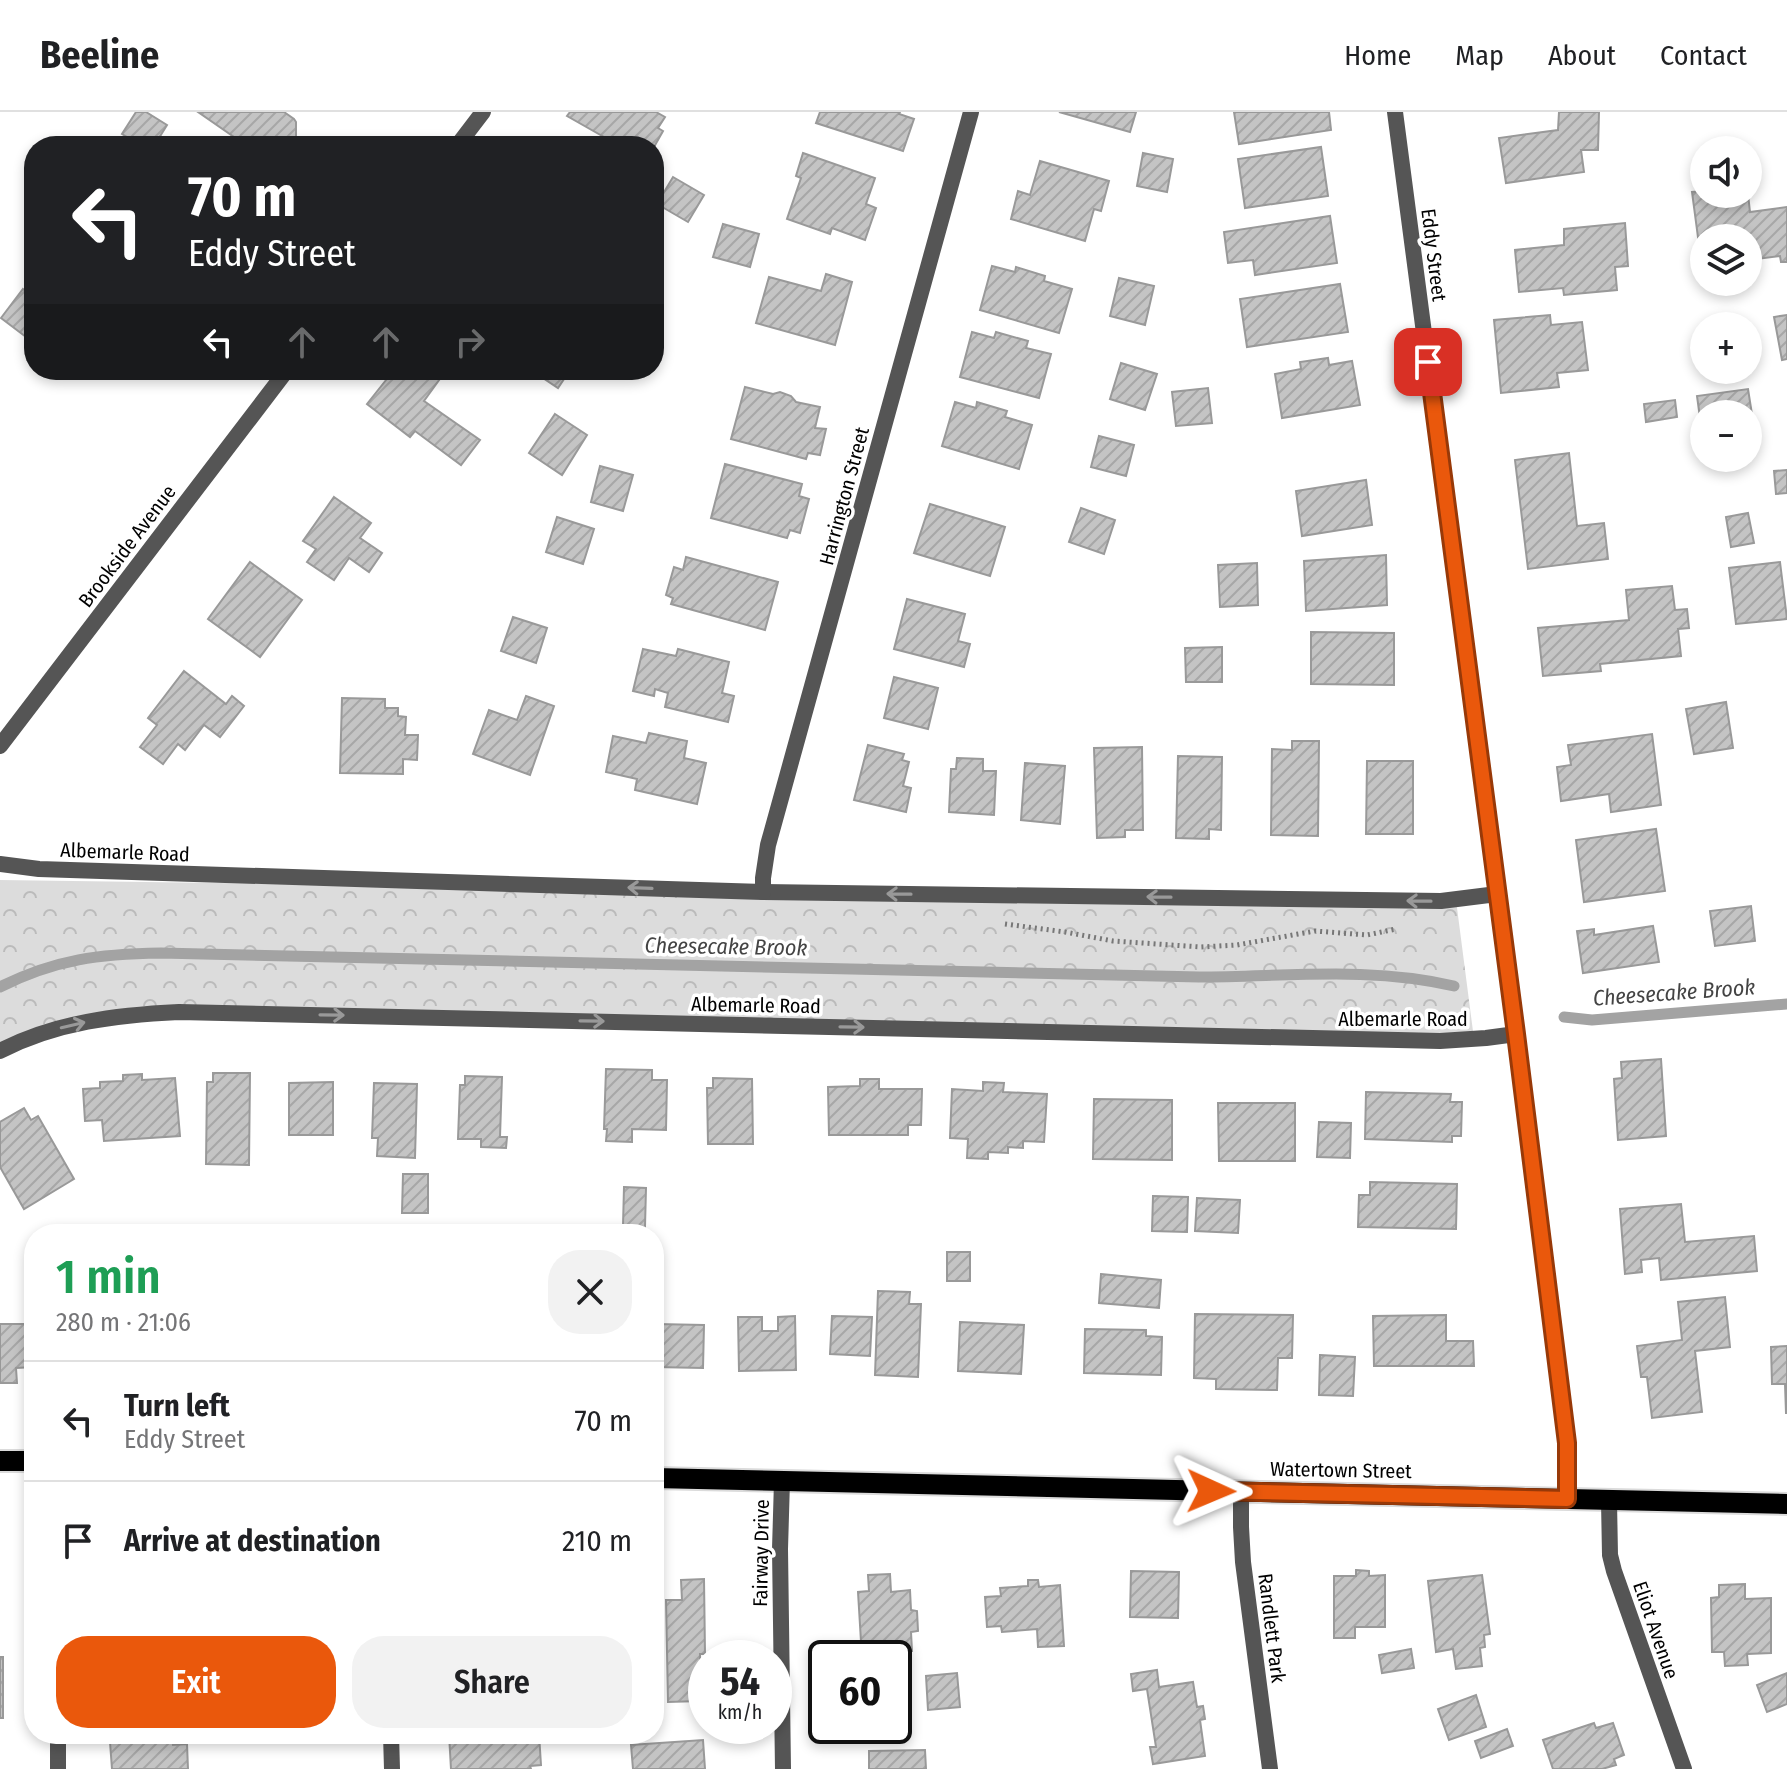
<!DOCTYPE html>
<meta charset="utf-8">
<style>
body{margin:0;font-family:"Fira Sans Condensed",sans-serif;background:#f2f2f2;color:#202124;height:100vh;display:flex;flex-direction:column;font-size:30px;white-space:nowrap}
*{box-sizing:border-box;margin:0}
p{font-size:26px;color:#757577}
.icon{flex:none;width:44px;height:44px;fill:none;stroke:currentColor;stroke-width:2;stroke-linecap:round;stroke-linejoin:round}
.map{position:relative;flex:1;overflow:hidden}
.drawer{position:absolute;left:24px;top:1112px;width:640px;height:520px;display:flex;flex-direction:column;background:#fff;border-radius:32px;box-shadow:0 4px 12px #0003}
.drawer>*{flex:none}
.top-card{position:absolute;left:24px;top:24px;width:640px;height:244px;border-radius:32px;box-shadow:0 4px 12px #0003;background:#202124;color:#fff;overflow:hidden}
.tools{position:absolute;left:1690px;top:24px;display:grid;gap:16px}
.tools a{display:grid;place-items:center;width:72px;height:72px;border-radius:50%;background:#fff;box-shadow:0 4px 12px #0003;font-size:40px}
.speed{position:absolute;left:688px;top:1528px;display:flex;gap:16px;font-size:40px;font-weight:700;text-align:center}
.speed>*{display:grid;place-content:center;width:104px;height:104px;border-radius:50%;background:#fff;box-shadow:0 4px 12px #0003;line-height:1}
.speed small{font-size:20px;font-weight:400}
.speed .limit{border:4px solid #111;border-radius:12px;background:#fff;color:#111}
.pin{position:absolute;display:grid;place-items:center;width:68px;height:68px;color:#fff;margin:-34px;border-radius:16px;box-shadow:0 4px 12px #0006}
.me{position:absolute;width:88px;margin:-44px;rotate:91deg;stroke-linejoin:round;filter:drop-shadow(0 0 6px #0008)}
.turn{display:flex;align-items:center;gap:28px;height:168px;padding:0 32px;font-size:36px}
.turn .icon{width:104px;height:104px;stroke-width:2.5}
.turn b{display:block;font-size:56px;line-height:68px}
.lanes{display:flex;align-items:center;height:76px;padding:0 32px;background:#0003;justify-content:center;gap:40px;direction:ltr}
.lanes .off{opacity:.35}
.round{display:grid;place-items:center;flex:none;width:84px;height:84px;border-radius:32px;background:#f2f2f2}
.headline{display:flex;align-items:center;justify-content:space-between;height:136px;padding:0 32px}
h1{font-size:48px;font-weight:600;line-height:60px;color:#1e9e55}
.action{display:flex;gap:16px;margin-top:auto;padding:16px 32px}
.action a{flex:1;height:92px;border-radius:32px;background:#ea580c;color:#fff;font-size:32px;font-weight:600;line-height:92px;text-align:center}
.action a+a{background:#f2f2f2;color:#202124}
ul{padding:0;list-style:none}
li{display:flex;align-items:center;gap:24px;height:120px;padding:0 32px;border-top:2px solid #e0e0e0}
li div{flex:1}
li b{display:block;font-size:30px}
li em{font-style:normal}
header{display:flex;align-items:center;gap:48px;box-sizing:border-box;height:112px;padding:0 40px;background:#fff;border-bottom:2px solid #e0e0e0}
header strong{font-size:38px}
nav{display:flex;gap:44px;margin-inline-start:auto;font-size:28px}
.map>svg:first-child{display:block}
.park{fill:url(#park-crowns)}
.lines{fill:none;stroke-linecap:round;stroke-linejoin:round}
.stream{stroke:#a3a3a3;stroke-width:11}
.building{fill:url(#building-hatch);stroke:#999;stroke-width:2}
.primary-casing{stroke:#dbdbdb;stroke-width:24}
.path{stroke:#777;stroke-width:5;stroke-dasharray:2 4;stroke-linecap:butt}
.street{stroke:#555;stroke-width:16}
.primary{stroke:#000;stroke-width:20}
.oneway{stroke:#999}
.route-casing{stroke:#983908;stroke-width:20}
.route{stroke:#ea580c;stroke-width:14}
.labels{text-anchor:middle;stroke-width:7;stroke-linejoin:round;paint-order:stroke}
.street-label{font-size:20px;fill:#000;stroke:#fff}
.water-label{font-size:22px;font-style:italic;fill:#444;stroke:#fff}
</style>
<header>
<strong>Beeline</strong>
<nav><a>Home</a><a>Map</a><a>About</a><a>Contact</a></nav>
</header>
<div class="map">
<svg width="1787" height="1657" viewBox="0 0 1787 1657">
<defs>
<pattern id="park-crowns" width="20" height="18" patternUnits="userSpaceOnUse" patternTransform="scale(2)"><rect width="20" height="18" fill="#dcdcdc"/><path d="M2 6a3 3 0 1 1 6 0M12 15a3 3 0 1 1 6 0" fill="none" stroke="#bbb"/></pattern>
<pattern id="building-hatch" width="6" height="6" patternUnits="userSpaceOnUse" patternTransform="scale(2)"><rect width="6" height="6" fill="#c4c4c4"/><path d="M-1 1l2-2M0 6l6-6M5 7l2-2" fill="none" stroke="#a7a7a7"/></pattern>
</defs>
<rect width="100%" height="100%" fill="#fff"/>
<!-- park -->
<path class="park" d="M0,768L1456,788L1474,927L134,903L0,940Z"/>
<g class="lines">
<!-- stream -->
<g class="stream">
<path d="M0,875C56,847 100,842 161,841L1199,865C1284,865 1370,854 1454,874"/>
<path d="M1564,905L1592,908L1787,892"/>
</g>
</g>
<!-- building -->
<g class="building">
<path d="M136,0H146L167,13L154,34H142L122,22Z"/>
<path d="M198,0H284L294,7L296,10V24L290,34H247Z"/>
<path d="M570,0H656L665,5L658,16L663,19L654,35L620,34L567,4Z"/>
<path d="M820,0H900L899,2L914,7L903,39L816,11Z"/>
<path d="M1059,0H1136L1130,20Z"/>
<path d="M1234,0H1329L1331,18L1239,32Z"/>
<path d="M1559,0H1599L1598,38H1581L1584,60L1506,71L1499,26L1558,18Z"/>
<path d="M1321,35L1328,84L1245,96L1238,47Z"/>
<path d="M803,41L875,66L866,92L876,96L865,128L832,116L830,122L787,107L801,66L796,64Z"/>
<path d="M1143,41L1173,47L1167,80L1137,74Z"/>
<path d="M1040,49L1109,69L1101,99L1094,97L1085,129L1011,107L1018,79L1030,83Z"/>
<path d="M673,65L704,83L688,110L657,92Z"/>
<path d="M1704,79V82H1748L1750,100L1787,95V150H1781L1780,144L1757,147L1756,140L1748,141V126H1704V147L1701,148L1692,80Z"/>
<path d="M1330,104L1337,151L1255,163L1253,148L1228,151L1224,120Z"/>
<path d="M1625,111L1628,154L1615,155L1617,178L1564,183L1563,176L1519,180L1515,138L1564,133V117Z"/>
<path d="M723,112L759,122L750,155L713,145Z"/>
<path d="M992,154L1015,160L1016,155L1045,164L1044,169L1072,177L1059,221L980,198Z"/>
<path d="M826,162L852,170L835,233L756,211L769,165L821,179Z"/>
<path d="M1119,166L1154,174L1145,213L1110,204Z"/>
<path d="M1340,172L1348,220L1247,235L1240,187Z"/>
<path d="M23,177L34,185V231L1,206Z"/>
<path d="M1550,203L1551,213L1582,210L1588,258L1557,261L1559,275L1501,281L1494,208Z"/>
<path d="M1787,203V247L1782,248L1774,205Z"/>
<path d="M972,220L994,226L996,220L1028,229L1026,236L1051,242L1039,286L960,265Z"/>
<path d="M1328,246L1329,253L1352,249L1360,293L1282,306L1275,262L1301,257L1300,250Z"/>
<path d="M1121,251L1157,262L1145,298L1110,287Z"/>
<path d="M383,258H434L442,264L424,289L480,328L461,353L415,319L410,325L367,292L390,263Z"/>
<path d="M531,258H570L558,276Z"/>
<path d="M745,275L773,282L780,280L791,284L796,290L820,295L815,316L826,317L820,343L808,341L806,347L731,327Z"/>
<path d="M1208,276L1212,311L1176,314L1172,280Z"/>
<path d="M1748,277L1756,328L1748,329V302H1704V335L1697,284Z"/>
<path d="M1675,288L1677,305L1646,310L1644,292Z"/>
<path d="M955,290L976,296L977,290L1007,299L1005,305L1032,313L1019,357L942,334Z"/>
<path d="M555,302L587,323L562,363L529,341Z"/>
<path d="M1099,324L1134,333L1126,364L1091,355Z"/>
<path d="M1569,341L1577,414L1604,411L1608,447L1528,457L1515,348Z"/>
<path d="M725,352L802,372L799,384L809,387L800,421L790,418L787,426L711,406Z"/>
<path d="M600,354L633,363L623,399L591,390Z"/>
<path d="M1787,358V381L1776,382L1774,359Z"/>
<path d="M1366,368L1372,413L1302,424L1296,379Z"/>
<path d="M334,385L371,411L360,426L382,441L369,460L349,446L334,468L307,450L316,437L303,429Z"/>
<path d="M930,392L1005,415L990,464L914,441Z"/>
<path d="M1081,396L1115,408L1104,442L1069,430Z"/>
<path d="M1748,401L1754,431L1731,435L1726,405Z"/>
<path d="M557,405L594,417L583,452L546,440Z"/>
<path d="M1386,443L1387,493L1306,499L1304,449Z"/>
<path d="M686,445L778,470L765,518L671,492L673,486L666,483L674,455L683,458Z"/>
<path d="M250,450L302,488L260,545L208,507Z"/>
<path d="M1780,450L1787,507L1736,512L1729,456Z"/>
<path d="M1257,451L1258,493L1220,495L1218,453Z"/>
<path d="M1672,474L1675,498L1687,497L1689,516L1678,517L1681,544L1600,552L1601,559L1543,564L1538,516L1629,508L1626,478Z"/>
<path d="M907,487L965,502L958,529L970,532L964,555L894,537Z"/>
<path d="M513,505L547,516L536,551L501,539Z"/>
<path d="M1311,520L1394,521V573L1311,572Z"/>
<path d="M1222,535V570H1186L1185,536Z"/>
<path d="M643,537L676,544L678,537L729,550L722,581L734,584L728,610L665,595L668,581L655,577L654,584L633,579Z"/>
<path d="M184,559L226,592L232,584L244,594L220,625L204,613L185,638L178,632L163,652L140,635L157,613L148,606Z"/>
<path d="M894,565L938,576L928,617L884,606Z"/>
<path d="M526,584L554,594L530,663L473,642L489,598L517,608Z"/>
<path d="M342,586L385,587V596H398V604L406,605L405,623H418L417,648L403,647V662L340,661Z"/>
<path d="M1726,590L1733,636L1694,642L1686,597Z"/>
<path d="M649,621L687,629L684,646L706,651L697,692L635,678L637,667L606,660L613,624L646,631Z"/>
<path d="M1652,622L1661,693L1611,700L1609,682L1561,689L1557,655L1571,653L1568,633Z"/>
<path d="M1292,629H1319L1318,724L1271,723L1272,637L1292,638Z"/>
<path d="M868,633L904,642L902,648L909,650L903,674L911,676L906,700L854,688Z"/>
<path d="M1142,635L1143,718H1125V725L1097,726L1094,636Z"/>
<path d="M1178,644L1222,645L1221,718L1209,717V727L1176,726Z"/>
<path d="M957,646L983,647V659H996L994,703L949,700L951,657H956Z"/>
<path d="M1367,649H1413V722H1366Z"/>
<path d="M1025,651L1065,654L1060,712L1021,708Z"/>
<path d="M1656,717L1665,779L1584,790L1576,728Z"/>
<path d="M1751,794L1755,829L1715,834L1710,799Z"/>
<path d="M1653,814L1659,850L1583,861L1577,819L1594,817V823Z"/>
<path d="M1661,947L1666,1024L1618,1028L1614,967L1622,966L1621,950Z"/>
<path d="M606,957L652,958V968H667L666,1018L632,1017V1030L606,1029L607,1017H604Z"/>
<path d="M213,961H250L249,1053L206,1052L207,970H213Z"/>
<path d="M142,962V968L175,966L180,1024L104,1029L102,1008L85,1009L83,977L100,976V970L123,969V963Z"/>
<path d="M465,964L502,965L500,1025H507L506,1036L481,1035V1027H458L460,973H465Z"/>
<path d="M713,966L752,967L753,1032H708L707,976H713Z"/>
<path d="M860,967H879V977H922L921,1013H908V1023H829L828,975L860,974Z"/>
<path d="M333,970V1023H289V971Z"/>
<path d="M983,970L1004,971L1003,980L1047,982L1044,1030L1023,1029V1036L1008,1035V1041L988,1040V1047L967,1046L968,1027L950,1026L952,977L983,979Z"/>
<path d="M374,971L417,972L415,1046L377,1044L378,1026H372Z"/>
<path d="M1366,980L1451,982L1450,990H1462L1461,1024H1452V1030L1365,1027Z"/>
<path d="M1094,987L1172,988V1048L1093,1047Z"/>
<path d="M1218,991H1295V1049H1219Z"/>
<path d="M24,996L31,1008L38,1004L74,1067L24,1097L0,1055V1010Z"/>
<path d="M1319,1010L1351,1011L1350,1046L1317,1045Z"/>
<path d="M403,1062H428V1101H402Z"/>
<path d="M1370,1070L1457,1072L1456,1117L1358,1115L1359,1083H1370Z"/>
<path d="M624,1075L646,1076L645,1115L623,1114Z"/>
<path d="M1153,1084L1188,1085L1187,1120L1152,1119Z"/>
<path d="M1197,1086L1240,1088L1238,1121L1195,1119Z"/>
<path d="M1681,1092L1685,1130L1754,1124L1757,1159L1661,1168L1659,1146L1641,1148L1642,1160L1625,1162L1620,1097Z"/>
<path d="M245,1119V1122H193V1120Z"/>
<rect x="947" y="1140" width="23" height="29"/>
<path d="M1101,1162L1161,1168L1159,1196L1099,1191Z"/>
<path d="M878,1179L910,1180L909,1192H921L918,1265L875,1263Z"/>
<path d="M1725,1185L1730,1235L1695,1239L1702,1300L1652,1306L1647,1265H1641L1637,1234L1682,1228L1678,1190Z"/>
<path d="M1195,1202L1293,1203L1292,1246H1278L1277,1278L1216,1277V1267L1194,1266Z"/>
<path d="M1446,1203V1229H1473L1474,1254H1374L1373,1204Z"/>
<path d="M795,1204L796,1258L739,1259L738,1205H762V1219H778V1205Z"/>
<path d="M832,1204L872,1205L870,1244L830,1242Z"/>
<path d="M960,1210L1024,1213L1021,1262L958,1259Z"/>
<path d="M0,1212H32L33,1255L16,1256L17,1271H0Z"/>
<path d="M656,1212L704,1213L703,1256L655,1255Z"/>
<path d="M1085,1217L1146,1218V1224L1162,1225L1161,1263L1084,1261Z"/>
<path d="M1787,1234V1301H1786L1785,1272H1772L1771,1235Z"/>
<path d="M1320,1243L1355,1245L1353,1284L1319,1283Z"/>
<path d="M1356,1458L1369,1459V1464L1385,1463V1515H1355V1526H1334V1464H1356Z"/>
<path d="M1131,1459L1179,1460L1178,1506L1130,1505Z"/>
<path d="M890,1462L891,1480L910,1478L911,1498L917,1499L918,1519L911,1520L912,1539L891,1540V1546H862L858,1480L869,1479L868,1463Z"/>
<path d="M1482,1463L1490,1522L1484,1523L1485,1535L1480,1536L1482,1554L1456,1557L1453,1537L1436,1540L1428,1469Z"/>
<path d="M704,1467L705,1542H700V1589L668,1590L666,1488H682L681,1468Z"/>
<path d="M1028,1468H1038L1039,1475L1060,1473L1064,1534L1038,1535L1037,1517L1002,1520L1001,1514L987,1515L985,1485L1001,1484L1000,1476L1028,1474Z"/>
<path d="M1745,1472V1487L1771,1486V1541L1747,1542L1748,1553L1725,1554L1724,1540H1712L1711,1486L1719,1485V1473Z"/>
<path d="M1411,1537L1414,1556L1382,1561L1379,1543Z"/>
<rect x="0" y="1545" width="3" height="61"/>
<path d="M1157,1558L1159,1575L1193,1570L1197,1595L1203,1594L1205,1607L1200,1608L1205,1644L1153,1652L1150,1635H1156L1147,1577L1133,1579L1131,1562Z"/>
<path d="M957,1561L960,1595L928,1598L926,1564Z"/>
<path d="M1787,1561V1592L1767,1600L1757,1573Z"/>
<path d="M1476,1583L1486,1615L1449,1628L1438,1597Z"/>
<path d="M1594,1611L1596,1616L1613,1611L1624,1643L1614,1647L1616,1653L1602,1657H1553L1543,1628Z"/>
<path d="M1507,1617L1513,1634L1481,1646L1475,1629Z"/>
<path d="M132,1622H172L173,1633L187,1632L188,1657H112L110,1630L132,1629Z"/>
<path d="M277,1622H341V1626L277,1628Z"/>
<path d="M449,1622H539L541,1653L530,1654L531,1657H451Z"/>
<path d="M703,1628L705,1657H633L631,1633Z"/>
<path d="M925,1638L926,1657H869V1639Z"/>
</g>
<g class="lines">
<defs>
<g id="primary">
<path d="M0,1349H34"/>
<path d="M654,1366L1787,1392"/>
</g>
</defs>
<!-- primary casing -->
<use href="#primary" class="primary-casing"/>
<!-- path -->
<path class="path" d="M1005,812L1065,820L1113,829L1201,835L1237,833L1315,819L1367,823L1396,817"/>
<!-- street -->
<g class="street">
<path d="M1395,0L1516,922L1567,1331V1387"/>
<path d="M457,34L483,0"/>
<path d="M0,634L287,258"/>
<path d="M0,752L39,757L763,780L1441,789L1497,782"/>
<path d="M763,780V766L768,733L971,0"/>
<path d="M0,939C56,910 117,903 179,900L1440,929L1486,926L1516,922"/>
<path d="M782,1369L780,1437L783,1657"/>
<path d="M1241,1380V1415L1243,1450L1270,1657"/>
<path d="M1609,1389L1610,1443L1614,1459L1684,1657"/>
<path d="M58,1622V1657"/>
<path d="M391,1622L392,1657"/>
</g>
<!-- primary -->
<use href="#primary" class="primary"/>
</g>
<!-- one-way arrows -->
<defs><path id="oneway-shaft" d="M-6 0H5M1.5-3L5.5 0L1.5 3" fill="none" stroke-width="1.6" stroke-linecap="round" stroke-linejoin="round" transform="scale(2)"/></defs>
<g class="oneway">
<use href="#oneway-shaft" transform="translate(640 776) rotate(-178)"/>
<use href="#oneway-shaft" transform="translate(899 782) rotate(-179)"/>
<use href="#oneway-shaft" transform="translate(1159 785) rotate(-179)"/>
<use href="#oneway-shaft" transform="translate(1419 789) rotate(-179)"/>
<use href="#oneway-shaft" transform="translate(332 903) rotate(1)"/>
<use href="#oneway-shaft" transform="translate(592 909) rotate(1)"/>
<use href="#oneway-shaft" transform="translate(73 913) rotate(-13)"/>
<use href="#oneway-shaft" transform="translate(852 915) rotate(1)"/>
</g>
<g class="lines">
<defs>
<path id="route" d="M1211,1379L1567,1387V1331L1516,922L1428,250"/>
</defs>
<!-- route casing -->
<use href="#route" class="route-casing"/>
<!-- route -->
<use href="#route" class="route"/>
</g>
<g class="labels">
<!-- street labels -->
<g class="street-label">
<text transform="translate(1434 143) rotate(83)" y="7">Eddy Street</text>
<text transform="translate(844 384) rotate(-75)" y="7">Harrington Street</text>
<text transform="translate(127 434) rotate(-53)" y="7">Brookside Avenue</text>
<text transform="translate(125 740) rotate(2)" y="7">Albemarle Road</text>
<text transform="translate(756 893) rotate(1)" y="7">Albemarle Road</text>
<text x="1403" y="914">Albemarle Road</text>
<text transform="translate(1341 1358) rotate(1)" y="7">Watertown Street</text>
<text transform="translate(761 1441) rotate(-89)" y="7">Fairway Drive</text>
<text transform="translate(1272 1516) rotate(83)" y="7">Randlett Park</text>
<text transform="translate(1656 1518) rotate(71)" y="7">Eliot Avenue</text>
</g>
<!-- water labels -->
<g class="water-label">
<text transform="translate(726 834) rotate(1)" y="8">Cheesecake Brook</text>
<text transform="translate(1674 880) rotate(-4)" y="8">Cheesecake Brook</text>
</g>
</g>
</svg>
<div class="tools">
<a><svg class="icon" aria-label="sound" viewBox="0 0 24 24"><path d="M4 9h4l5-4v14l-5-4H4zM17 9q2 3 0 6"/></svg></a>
<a><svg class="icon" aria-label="layers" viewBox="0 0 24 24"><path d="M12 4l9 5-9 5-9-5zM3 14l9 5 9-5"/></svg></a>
<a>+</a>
<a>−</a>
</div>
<div class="speed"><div>54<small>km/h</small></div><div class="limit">60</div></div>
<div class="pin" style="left:1428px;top:250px;background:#d93025"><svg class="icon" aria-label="arrive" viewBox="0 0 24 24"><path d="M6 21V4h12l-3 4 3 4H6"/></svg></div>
<svg class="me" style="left:1211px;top:1379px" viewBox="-20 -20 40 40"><path d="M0-17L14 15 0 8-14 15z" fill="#ea580c" stroke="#fff" stroke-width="4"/></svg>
<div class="top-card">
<div class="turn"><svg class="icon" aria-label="left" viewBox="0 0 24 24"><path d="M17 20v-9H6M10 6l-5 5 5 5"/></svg><div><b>70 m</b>Eddy Street</div></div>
<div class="lanes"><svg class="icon" aria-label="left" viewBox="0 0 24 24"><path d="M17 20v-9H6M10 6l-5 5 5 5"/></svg><svg class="icon off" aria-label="ahead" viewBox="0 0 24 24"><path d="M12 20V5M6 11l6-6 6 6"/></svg><svg class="icon off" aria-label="ahead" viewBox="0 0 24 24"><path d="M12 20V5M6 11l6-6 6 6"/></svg><svg class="icon off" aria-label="right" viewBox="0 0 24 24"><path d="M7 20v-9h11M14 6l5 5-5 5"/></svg></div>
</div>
<section class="drawer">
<div class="headline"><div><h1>1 min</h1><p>280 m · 21:06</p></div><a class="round"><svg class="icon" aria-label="close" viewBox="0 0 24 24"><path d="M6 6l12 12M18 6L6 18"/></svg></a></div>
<ul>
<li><svg class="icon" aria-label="left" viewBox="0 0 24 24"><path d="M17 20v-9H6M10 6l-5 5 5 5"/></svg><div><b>Turn left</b><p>Eddy Street</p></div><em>70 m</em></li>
<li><svg class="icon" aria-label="arrive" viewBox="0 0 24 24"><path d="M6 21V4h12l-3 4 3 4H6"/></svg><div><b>Arrive at destination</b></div><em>210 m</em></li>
</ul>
<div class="action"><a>Exit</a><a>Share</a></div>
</section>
</div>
